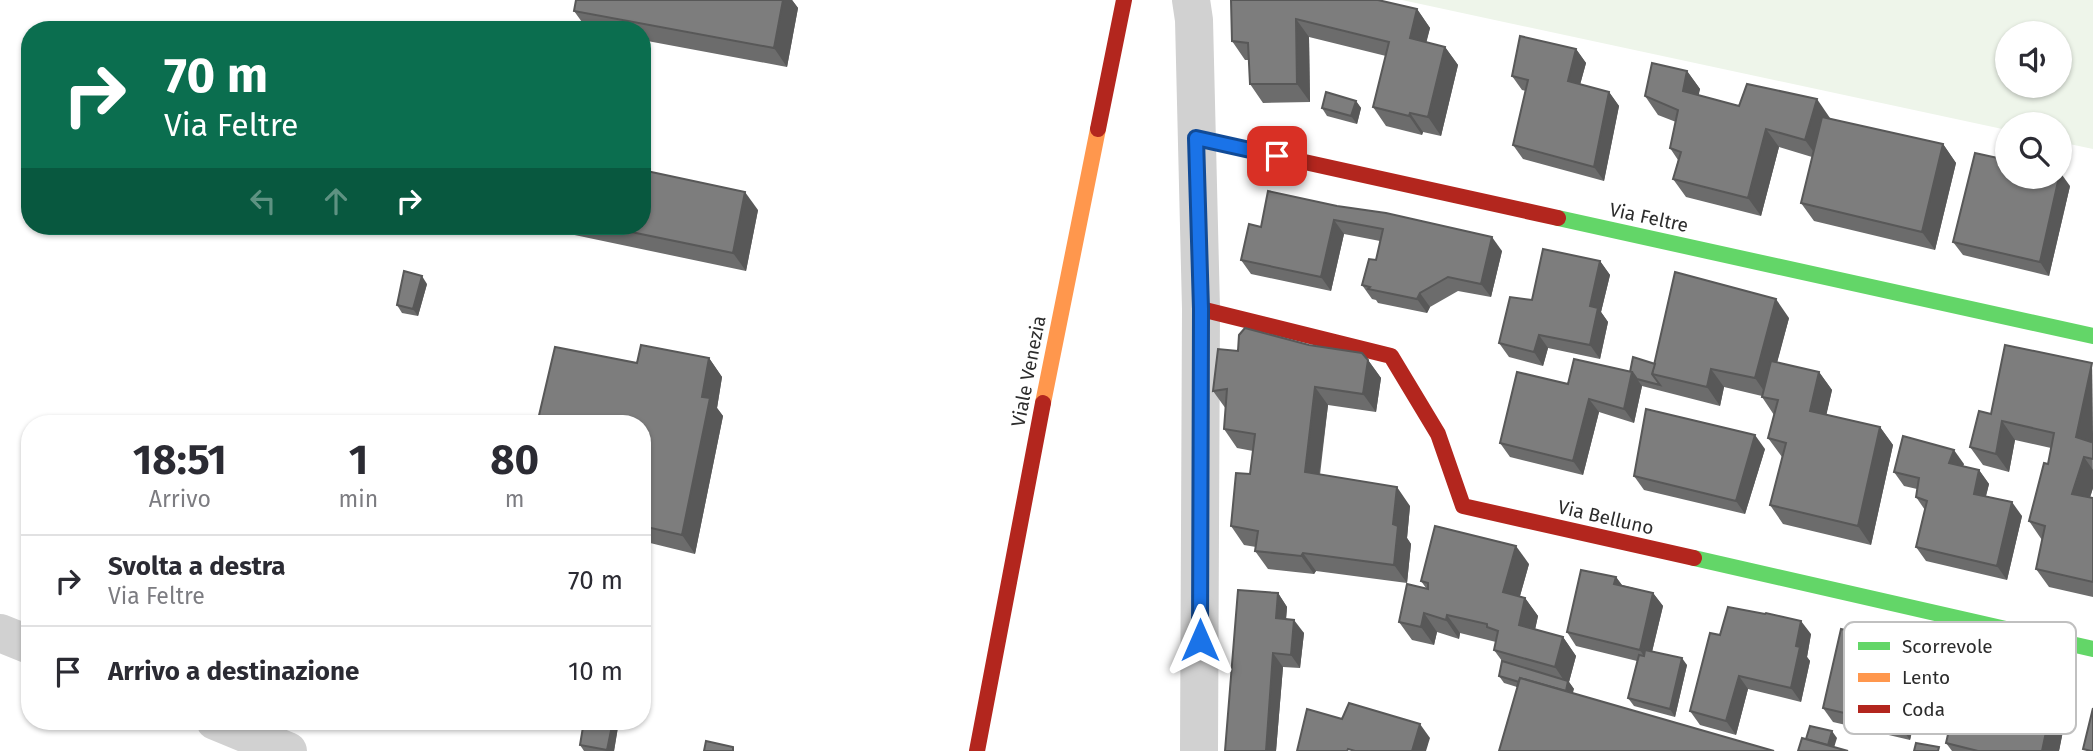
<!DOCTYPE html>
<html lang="it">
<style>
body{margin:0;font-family:"Fira Sans",sans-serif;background:#f2f2f3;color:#2b2b33;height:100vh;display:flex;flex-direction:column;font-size:26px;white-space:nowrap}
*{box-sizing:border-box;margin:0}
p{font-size:23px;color:#7c7c81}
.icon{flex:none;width:38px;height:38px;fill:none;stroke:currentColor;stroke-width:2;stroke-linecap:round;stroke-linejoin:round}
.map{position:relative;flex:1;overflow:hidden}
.panel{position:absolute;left:21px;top:415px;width:630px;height:315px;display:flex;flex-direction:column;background:#fff;border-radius:28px;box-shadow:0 2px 5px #0004}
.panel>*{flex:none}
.guide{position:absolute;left:21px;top:21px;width:630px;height:214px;border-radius:28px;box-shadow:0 2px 5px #0004;background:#0b6e4f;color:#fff;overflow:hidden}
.tools{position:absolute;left:1995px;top:21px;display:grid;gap:14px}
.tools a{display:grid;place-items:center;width:77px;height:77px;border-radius:50%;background:#fff;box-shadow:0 2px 5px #0004;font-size:35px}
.pin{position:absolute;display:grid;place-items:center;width:60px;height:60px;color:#fff;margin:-30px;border-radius:14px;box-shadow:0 4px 10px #0006}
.me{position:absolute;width:77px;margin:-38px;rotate:0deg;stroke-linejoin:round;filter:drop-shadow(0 0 5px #0008)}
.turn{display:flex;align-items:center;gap:24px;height:147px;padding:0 28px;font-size:32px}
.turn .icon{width:91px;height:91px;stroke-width:2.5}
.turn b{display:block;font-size:49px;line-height:60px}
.lanes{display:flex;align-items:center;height:66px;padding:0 28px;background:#0003;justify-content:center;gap:35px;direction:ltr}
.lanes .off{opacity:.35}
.eta{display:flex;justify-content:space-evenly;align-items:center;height:119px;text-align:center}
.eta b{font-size:42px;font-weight:700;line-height:49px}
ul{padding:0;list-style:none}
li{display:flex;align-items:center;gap:21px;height:91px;padding:0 28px;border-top:2px solid #e1e1e2}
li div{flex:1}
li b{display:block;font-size:26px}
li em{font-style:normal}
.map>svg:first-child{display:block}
.green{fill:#eef5ea;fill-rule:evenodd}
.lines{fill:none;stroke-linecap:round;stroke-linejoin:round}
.street{stroke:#d1d1d1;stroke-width:38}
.fast{stroke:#63d668;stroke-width:16}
.slow{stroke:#ff974d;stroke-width:16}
.jam{stroke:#b3261e;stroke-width:16}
.wall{fill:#6c6c6c}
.shaded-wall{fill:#585858}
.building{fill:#7d7d7d;stroke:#585858;stroke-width:2}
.route-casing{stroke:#114b97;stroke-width:18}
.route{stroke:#1a73e8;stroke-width:12}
.labels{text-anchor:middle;stroke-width:7;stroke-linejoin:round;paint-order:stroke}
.street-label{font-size:19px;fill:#2c2c2c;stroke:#fff}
.key{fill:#fff;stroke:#c0c0c0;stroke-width:2}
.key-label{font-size:19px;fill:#2c2c2c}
</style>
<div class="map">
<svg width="2093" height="751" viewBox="0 0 2093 751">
<rect width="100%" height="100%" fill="#fff"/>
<!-- green -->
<path class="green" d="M1402,0H2093V149L2060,142V124H2007V130ZM2007,33H2060V86H2007Z"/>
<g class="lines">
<!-- street -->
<g class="street">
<path d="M1191,0L1194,20L1201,309L1199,751"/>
<path d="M0,633L30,645"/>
<path d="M215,721L288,751"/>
</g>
<!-- fast -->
<g class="fast">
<path d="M1558,218L2093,336"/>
<path d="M1694,558L2093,649"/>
</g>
<!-- slow -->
<path class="slow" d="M1043,403L1098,129"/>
<!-- jam -->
<g class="jam">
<path d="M1098,129L1124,0"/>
<path d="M1196,138L1558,218"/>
<path d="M1201,309L1391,356L1438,434L1463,506L1694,558"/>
<path d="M977,751L1043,403"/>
</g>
</g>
<!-- wall -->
<g class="wall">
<path d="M576,0H792L798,8L787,67L642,40V30L587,29L574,11Z"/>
<path d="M1231,0L1417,9L1430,28L1426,42L1445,47L1458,65L1441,136L1423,132L1422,135L1386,126L1373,107L1386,56L1309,37L1310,102L1263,103L1250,84L1249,60H1245L1232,41Z"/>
<path d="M1576,49L1586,63L1580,85L1609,92L1619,106L1604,181L1523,159L1513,145L1526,91L1522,90L1512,76Z"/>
<path d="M1687,71L1700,89L1698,95L1739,106L1830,118L1829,119L1943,144L1956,163L1935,250L1814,221L1801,203L1812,157L1779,147L1761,216L1686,197L1673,179L1678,160L1670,148L1676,122L1658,115L1645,96Z"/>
<path d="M1356,101L1361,108L1357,124L1327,116L1322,108Z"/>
<path d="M2070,186L2049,276L1963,255L1953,242Z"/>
<path d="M1268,191L1502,251L1491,297L1458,291L1430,307L1427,313L1378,303L1376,300L1372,299L1362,285L1376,260L1380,241L1344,234L1331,291L1251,274L1241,260L1261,227Z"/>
<path d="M758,210L746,271L546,229L545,235L530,232L526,226H642Z"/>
<path d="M1600,261L1610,275L1601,312L1608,322L1600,359L1548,348L1543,366L1509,357L1499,343L1532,300Z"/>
<path d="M427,284L418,316L402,313L397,305Z"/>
<path d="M1789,318L1777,362L1819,372L1832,390L1826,415L1880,427L1893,445L1871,545L1783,524L1770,505L1782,457L1768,438L1774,415L1762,397V396L1724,387L1720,406L1642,386L1634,423L1599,412L1583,475L1510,457L1500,443L1568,384L1630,372Z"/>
<path d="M1238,351L1368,360L1381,378L1376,412L1328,405L1320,475L1410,506L1407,538L1411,544L1407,583L1316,571L1314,574L1268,569L1255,551L1256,547L1244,545L1231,526L1250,474L1253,451L1237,448L1224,429L1226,409L1213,391Z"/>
<path d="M709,358L722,377L717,408L723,416L695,554L642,541V424L637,363Z"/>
<path d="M2092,363L2093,488L2090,498H2093V597L2049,587L2036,569L2042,540L2029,521L2048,464L2051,448L2015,440L2009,472L1983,465L1970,447L1991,414Z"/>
<path d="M1765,449L1745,514L1644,490L1634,476Z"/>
<path d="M1964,464L1963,466L1979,470L1989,484L1986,496L2022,516L2007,580L1926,561L1916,547L1925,510L1916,497L1917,489L1904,486L1894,472Z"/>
<path d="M1529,564L1520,596L1525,598L1538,616L1535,629L1563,637L1576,656L1569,682L1574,689L1517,687L1504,683L1499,676L1502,661L1494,650L1496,642L1460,633L1459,639L1437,632L1434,645L1412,640L1399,622L1426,588L1421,581Z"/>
<path d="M1616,577L1622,585L1653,593L1663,606L1652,652L1687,665L1675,717L1634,706L1628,698L1637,661L1576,646L1567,632Z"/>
<path d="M1278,593L1287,607L1286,619L1304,633L1300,668L1283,667L1276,751H1225Z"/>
<path d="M1811,634L1807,657L1810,661L1801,702L1748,689L1736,735L1700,725L1690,711L1720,635Z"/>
<path d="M1919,647L1929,661L1910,740L1833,722L1823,708Z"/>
<path d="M2046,673L2059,691L2063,731L2059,751H1952L1946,743Z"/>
<path d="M584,721H619L614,751H584L580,745Z"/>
</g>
<!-- shaded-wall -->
<g class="shaded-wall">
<path d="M783,0H792L798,8L787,67L774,48Z"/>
<path d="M1417,9L1430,28L1423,56L1410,38Z"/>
<path d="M1296,19L1309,37L1310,102L1297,84Z"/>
<path d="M1445,47L1458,65L1441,136L1428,117Z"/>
<path d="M1576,49L1586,63L1577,95L1568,81Z"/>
<path d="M1687,71L1700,89L1696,109L1683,91Z"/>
<path d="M1609,92L1619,106L1604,181L1594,167Z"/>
<path d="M1817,99L1830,118L1818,158L1805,140Z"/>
<path d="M1356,101L1361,108L1357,124L1351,116Z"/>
<path d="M1410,113L1423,132L1422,135L1409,116Z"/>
<path d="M1766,129L1779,147L1761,216L1748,198Z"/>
<path d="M1943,144L1956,163L1935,250L1922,232Z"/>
<path d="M2060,172L2070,186L2049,276L2040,262Z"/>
<path d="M745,192L758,210L746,271L733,253Z"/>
<path d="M1334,220L1344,234L1331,291L1321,277Z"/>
<path d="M540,226H544L546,229L545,235L539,228Z"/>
<path d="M1492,237L1502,251L1491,297L1481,284Z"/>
<path d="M1600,261L1610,275L1601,312L1608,322L1600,359L1590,345V306Z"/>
<path d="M422,276L427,284L418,316L413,309Z"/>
<path d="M1420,293L1430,307L1427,313L1417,299Z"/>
<path d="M1776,299L1789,318L1768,397L1755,378Z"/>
<path d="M1539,335L1548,348L1543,366L1534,352Z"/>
<path d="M709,358L722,377L717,408L723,416L695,554L682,535L702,397Z"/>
<path d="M1368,360L1381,378L1376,412L1363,394Z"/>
<path d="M2092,363L2093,437L2089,456L2076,437Z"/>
<path d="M1711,369L1724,387L1720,406L1707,387Z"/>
<path d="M1632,372L1642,386L1634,423L1624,409Z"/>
<path d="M1819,372L1832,390L1823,430L1810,411Z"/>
<path d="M1315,387L1328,405L1317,491L1305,472Z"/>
<path d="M1589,399L1599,412L1583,475L1573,461Z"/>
<path d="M2002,421L2015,440L2009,472L1996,454Z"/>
<path d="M1880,427L1893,445L1871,545L1858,526Z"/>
<path d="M1755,435L1765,449L1745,514L1736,501Z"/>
<path d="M1954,450L1964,464L1958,477L1949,463Z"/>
<path d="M2084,457L2093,470V488L2085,512L2072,494Z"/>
<path d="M1979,470L1989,484L1983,507L1974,494Z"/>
<path d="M1397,487L1410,506L1407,538L1411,544L1407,583L1394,565L1393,524Z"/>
<path d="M2012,502L2022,516L2007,580L1997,566Z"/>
<path d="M1516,546L1529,564L1516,610L1503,592Z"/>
<path d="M1303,553L1316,571L1314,574L1301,556Z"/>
<path d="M1616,577L1626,591L1614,584Z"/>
<path d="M1278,593L1287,607L1285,632L1276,618Z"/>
<path d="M1653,593L1663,606L1649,664L1640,650Z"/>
<path d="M1525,598L1538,616L1532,644L1519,625Z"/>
<path d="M1424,613L1437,632L1434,645L1421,627Z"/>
<path d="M1447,615L1460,633L1459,639L1446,620Z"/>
<path d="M1294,620L1304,633L1300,668L1291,655Z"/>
<path d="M1801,621L1811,634L1807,657L1810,661L1801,702L1791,688L1796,646Z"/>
<path d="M1563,637L1576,656L1569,682L1574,689L1569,707L1564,699L1567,685L1555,667Z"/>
<path d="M1919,647L1929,661L1910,740L1900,726Z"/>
<path d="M1273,653L1283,667L1276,751H1266Z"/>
<path d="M1682,658L1687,665L1675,717L1670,709Z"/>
<path d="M2046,673L2059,691L2063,731L2059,751H2042Z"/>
<path d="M1739,676L1748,689L1736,735L1726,721Z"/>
<path d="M613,721H619L614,751H607Z"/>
<path d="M1420,724L1430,738L1426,751H1412Z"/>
<path d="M1832,731L1837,738L1833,751H1826Z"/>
</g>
<!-- building -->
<g class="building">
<path d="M576,0H783L774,48L574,11Z"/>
<path d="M1231,0H1378L1417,9L1410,38L1445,47L1428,117L1410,113L1409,116L1373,107L1389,42L1296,19L1297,84H1250L1248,43L1232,41Z"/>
<path d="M1520,36L1576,49L1568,81L1609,92L1594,167L1513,145L1528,80L1512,76Z"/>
<path d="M1652,63L1687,71L1683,91L1739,106L1747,84L1817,99L1805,140L1766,129L1748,198L1673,179L1681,152L1670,148L1678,110L1645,96Z"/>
<path d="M1326,92L1356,101L1351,116L1322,108Z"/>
<path d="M1822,117L1943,144L1922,232L1801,203Z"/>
<path d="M1975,153L2007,160V177H2059L2040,262L1953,242Z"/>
<path d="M642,170L745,192L733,253L602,226H642Z"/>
<path d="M1268,191L1337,206L1386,213L1492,237L1481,284L1448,277L1420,293L1417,299L1368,289L1370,287L1362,285L1369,259L1376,260L1383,229L1334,220L1321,277L1241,260L1249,224L1261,227Z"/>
<path d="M1543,249L1600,261L1590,306L1598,308L1590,345L1539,335L1534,352L1499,343L1510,297L1532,300Z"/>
<path d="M404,271L422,276L413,309L397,305Z"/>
<path d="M1675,272L1776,299L1755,378L1711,369L1707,387L1652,374Z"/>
<path d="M1245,328L1309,345L1362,353L1368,360L1363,394L1315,387L1305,472L1397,487L1393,524L1398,526L1394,565L1303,553L1301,556L1255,551L1258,531L1231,526L1236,473L1250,474L1255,434L1224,429L1227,389L1213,391L1218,349L1238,351L1239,335Z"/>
<path d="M641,345L709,358L702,397L710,398L682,535L642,526V424H537L555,347L637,363Z"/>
<path d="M2005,345L2092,363L2076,437L2091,442L2093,433V459L2084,457L2072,494L2093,498V582L2036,569L2045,526L2029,521L2044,463L2048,464L2054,433L2002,421L1996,454L1970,447L1979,411L1991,414Z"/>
<path d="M1633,357L1655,364L1652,374L1660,385L1637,379L1632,372H1630Z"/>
<path d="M1574,359L1632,372L1624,409L1589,399L1573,461L1500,443L1517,372L1568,384Z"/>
<path d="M1771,361L1819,372L1810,411L1880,427L1858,526L1770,505L1786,443L1768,438L1778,400L1762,397Z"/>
<path d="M1646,409L1755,435L1736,501L1634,476Z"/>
<path d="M1903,436L1954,450L1949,463L1979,470L1974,494L2012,502L1997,566L1916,547L1927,501L1916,497L1919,478L1894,472Z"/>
<path d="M1435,526L1516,546L1503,592L1525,598L1519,625L1563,637L1555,667L1494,650L1498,631L1487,627V624L1447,615L1446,620L1424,613L1421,627L1399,622L1407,584L1428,589V583L1421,581Z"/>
<path d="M1581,570L1616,577L1614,584L1653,593L1640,650L1567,632Z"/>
<path d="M1238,590L1278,593L1276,618L1294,620L1291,655L1273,653L1266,751H1225Z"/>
<path d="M1728,607L1765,614L1766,613L1801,621L1796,646L1800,647L1791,688L1739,676L1726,721L1690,711L1710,633L1720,635Z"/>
<path d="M1841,629L1919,647L1900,726L1823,708Z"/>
<path d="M1645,650L1682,658L1670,709L1628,698L1639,655L1644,656Z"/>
<path d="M1981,655L2046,673L2050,713L2042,751H1978L1946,743L1958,691Z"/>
<path d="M1502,661L1568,681L1566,691L1520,678L1517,687L1519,682L1499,676Z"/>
<path d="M1520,678L1774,751H1499Z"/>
<path d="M1349,703L1420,724L1412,751H1355L1348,749L1347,751H1297L1307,709L1342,719Z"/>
<path d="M2093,708V751H2091L2083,749Z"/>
<path d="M584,721H613L607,750L580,745Z"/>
<path d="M1810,726L1832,731L1828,745L1806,739Z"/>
<path d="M1802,738L1848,751H1798Z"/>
<path d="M706,741L733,747V751H704Z"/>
<path d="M1916,743L1939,747L1938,751H1914Z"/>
</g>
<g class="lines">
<defs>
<path id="route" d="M1200,640L1201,309L1196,138L1277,156"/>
</defs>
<!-- route casing -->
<use href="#route" class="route-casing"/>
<!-- route -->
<use href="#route" class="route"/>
</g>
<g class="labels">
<!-- street labels -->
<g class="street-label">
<text transform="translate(1649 217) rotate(12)" y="7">Via Feltre</text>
<text transform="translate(1028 371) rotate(-79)" y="7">Viale Venezia</text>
<text transform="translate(1606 517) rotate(13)" y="7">Via Belluno</text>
</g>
</g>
<!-- legend -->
<rect x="1844" y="622" width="232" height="112" rx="10" class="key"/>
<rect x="1858" y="642" width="32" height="8" fill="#63d668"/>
<rect x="1858" y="673" width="32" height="9" fill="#ff974d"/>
<rect x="1858" y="705" width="32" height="8" fill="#b3261e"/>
<g class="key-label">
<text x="1902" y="653">Scorrevole</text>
<text x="1902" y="684">Lento</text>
<text x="1902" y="716">Coda</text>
</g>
</svg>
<div class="tools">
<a><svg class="icon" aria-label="sound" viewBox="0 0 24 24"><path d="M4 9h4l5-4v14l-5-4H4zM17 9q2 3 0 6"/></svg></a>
<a><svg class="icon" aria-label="search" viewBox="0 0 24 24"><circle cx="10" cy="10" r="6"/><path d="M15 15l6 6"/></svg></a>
</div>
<div class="pin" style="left:1277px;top:156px;background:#d93025"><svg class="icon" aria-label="arrive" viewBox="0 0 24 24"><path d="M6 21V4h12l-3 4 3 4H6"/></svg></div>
<svg class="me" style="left:1200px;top:640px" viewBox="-20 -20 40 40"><path d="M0-17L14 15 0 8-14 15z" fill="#1a73e8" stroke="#fff" stroke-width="4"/></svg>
<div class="guide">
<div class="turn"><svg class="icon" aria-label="right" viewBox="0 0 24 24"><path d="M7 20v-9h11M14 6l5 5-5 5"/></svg><div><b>70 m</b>Via Feltre</div></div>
<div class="lanes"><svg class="icon off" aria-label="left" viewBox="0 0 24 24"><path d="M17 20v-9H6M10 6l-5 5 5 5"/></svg><svg class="icon off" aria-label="ahead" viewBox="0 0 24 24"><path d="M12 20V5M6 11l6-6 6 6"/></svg><svg class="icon" aria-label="right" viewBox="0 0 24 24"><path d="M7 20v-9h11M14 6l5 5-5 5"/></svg></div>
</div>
<section class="panel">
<div class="eta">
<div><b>18:51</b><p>Arrivo</p></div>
<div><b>1</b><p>min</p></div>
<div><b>80</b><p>m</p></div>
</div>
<ul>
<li><svg class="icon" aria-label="right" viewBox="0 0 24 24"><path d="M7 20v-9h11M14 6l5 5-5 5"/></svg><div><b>Svolta a destra</b><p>Via Feltre</p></div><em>70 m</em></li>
<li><svg class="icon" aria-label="arrive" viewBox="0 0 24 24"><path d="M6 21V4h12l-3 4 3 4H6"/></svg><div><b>Arrivo a destinazione</b></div><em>10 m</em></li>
</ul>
</section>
</div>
